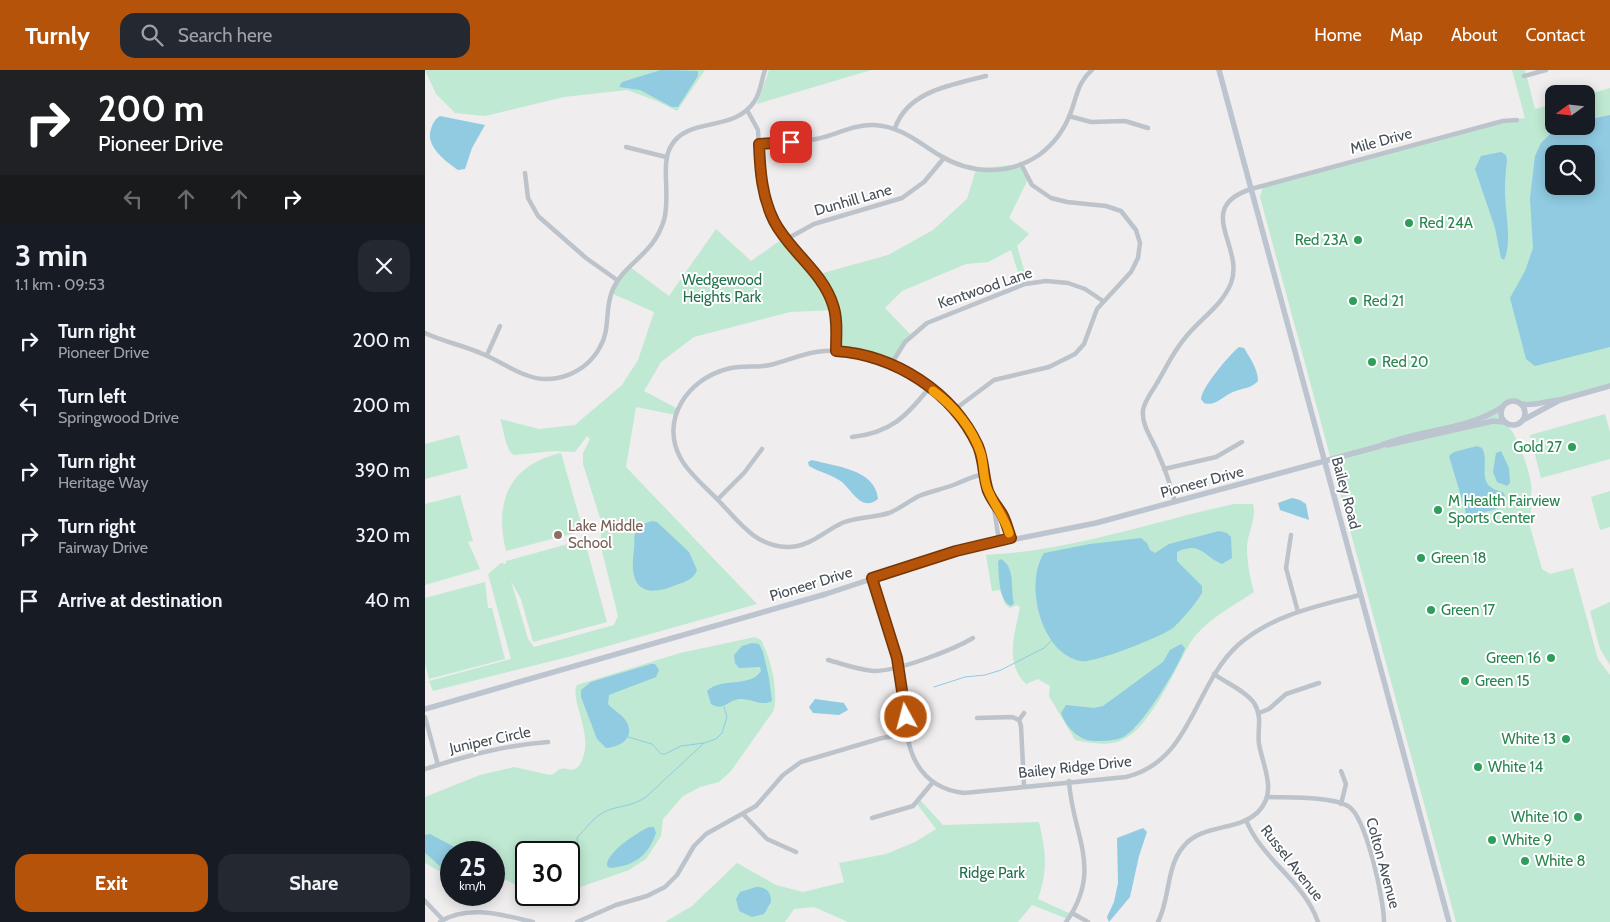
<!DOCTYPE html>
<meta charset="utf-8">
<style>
body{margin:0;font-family:Cabin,sans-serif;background:#242831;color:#f1f3f6;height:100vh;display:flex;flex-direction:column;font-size:19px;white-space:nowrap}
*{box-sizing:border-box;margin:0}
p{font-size:16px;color:#9ea1a6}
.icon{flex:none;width:28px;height:28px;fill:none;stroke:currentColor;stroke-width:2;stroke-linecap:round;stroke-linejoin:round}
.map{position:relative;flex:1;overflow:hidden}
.sheet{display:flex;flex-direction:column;background:#171b24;width:425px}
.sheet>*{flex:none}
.top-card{background:#202124;color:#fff;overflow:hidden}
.needle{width:32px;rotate:255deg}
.fabs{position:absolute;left:1120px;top:15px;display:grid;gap:10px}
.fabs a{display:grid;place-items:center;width:50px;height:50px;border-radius:10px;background:#171b24;box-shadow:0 2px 12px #0003;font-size:25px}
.speed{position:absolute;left:15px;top:771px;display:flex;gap:10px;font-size:25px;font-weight:700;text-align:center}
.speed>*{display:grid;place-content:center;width:65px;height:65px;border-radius:50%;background:#171b24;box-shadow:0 2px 12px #0003;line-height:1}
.speed small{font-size:12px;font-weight:400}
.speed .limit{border:2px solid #111;border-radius:8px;background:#fff;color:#111}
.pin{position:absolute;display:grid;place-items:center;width:42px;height:42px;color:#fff;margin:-21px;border-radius:10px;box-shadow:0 2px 8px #0006}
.me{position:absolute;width:55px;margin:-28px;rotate:353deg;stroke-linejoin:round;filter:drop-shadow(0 0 4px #0008)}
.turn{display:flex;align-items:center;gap:18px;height:105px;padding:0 15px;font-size:22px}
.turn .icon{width:65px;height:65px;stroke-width:2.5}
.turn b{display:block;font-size:35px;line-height:42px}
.lanes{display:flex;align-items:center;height:48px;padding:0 15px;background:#0003;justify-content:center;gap:25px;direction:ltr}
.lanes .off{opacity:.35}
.round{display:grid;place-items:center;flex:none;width:52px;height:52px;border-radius:15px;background:#242831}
.summary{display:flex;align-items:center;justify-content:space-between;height:85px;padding:0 15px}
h1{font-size:30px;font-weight:700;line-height:38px}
.action{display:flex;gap:10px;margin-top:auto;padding:10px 15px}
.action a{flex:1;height:58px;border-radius:15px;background:#b45309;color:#fff;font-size:20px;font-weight:700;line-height:58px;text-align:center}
.action a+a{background:#242831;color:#f1f3f6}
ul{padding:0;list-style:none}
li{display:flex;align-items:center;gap:15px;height:65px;padding:0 15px}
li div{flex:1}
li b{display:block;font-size:19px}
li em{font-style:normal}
header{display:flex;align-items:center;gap:30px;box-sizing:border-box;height:70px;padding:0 25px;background:#b45309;color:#fff}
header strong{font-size:24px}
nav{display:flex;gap:28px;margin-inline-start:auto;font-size:18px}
.search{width:350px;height:45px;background:#242831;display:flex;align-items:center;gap:12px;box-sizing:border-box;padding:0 18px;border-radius:15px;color:#9ea1a6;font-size:19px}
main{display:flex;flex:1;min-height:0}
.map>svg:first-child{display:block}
.green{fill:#bfe9d2;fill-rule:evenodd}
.water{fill:#90cbe2;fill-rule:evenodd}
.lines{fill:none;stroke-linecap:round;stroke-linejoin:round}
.stream{stroke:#90cbe2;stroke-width:1}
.street{stroke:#bdc3cb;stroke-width:4.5}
.secondary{stroke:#bcc4cf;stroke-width:5.5}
.route-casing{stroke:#753606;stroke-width:12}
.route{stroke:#b45309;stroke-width:9}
.slow{stroke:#f59e0b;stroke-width:9}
.leisure-dot{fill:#2e9e5b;stroke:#fff;stroke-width:2}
.education-dot{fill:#8d6e63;stroke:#fff;stroke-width:2}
.labels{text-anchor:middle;stroke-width:4;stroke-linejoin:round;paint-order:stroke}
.street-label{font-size:15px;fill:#474f58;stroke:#fff}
.leisure-label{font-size:15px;fill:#27864d;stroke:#fff;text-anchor:start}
.park-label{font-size:15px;fill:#20724f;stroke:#fff}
.education-label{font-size:15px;fill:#785e54;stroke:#fff;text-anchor:start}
</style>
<header>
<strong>Turnly</strong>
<div class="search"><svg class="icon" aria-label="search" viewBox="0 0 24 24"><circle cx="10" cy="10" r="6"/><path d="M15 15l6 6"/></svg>Search here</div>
<nav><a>Home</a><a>Map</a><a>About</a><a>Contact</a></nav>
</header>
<main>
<section class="sheet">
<div class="top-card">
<div class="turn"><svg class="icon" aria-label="right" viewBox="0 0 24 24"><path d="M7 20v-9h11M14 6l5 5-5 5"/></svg><div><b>200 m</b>Pioneer Drive</div></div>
<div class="lanes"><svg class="icon off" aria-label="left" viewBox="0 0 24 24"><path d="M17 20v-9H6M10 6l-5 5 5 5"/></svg><svg class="icon off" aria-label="ahead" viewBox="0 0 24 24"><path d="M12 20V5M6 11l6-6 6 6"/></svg><svg class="icon off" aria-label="ahead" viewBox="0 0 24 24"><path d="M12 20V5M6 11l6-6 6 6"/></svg><svg class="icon" aria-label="right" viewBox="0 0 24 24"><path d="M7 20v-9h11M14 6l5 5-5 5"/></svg></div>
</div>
<div class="summary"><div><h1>3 min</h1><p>1.1 km · 09:53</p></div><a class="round"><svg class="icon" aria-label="close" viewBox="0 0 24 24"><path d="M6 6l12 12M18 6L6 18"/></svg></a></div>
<ul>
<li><svg class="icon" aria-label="right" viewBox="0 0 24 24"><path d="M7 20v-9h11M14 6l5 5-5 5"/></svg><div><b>Turn right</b><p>Pioneer Drive</p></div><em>200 m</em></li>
<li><svg class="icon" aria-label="left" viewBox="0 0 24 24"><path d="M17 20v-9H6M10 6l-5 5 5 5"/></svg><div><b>Turn left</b><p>Springwood Drive</p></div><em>200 m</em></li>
<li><svg class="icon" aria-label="right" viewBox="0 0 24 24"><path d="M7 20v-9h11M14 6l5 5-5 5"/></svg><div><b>Turn right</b><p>Heritage Way</p></div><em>390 m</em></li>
<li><svg class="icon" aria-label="right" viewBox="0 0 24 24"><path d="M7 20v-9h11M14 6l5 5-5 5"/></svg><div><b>Turn right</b><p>Fairway Drive</p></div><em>320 m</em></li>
<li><svg class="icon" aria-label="arrive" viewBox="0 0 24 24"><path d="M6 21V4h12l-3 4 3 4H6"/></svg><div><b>Arrive at destination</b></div><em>40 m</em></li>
</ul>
<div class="action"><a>Exit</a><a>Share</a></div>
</section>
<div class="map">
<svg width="1185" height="852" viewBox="0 0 1185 852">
<rect width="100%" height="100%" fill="#efeded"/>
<!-- green -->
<g class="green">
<path d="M0,0H280L252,41L232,31L202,20L139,27L60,46L30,43L11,24Z"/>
<path d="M344,0H446L332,34Z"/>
<path d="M1087,0H1100L1110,39L1129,34V56H1161V25L1185,18V316L1135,330L1094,333L1084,331L1078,335L1075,344C1077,352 1084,356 1088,363C1095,375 1113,419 1104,430L1106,439L1104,453L1117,499L1125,504L1148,498L1173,589L1185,605V852H1031L835,127L838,116L1078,51L1100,48ZM1129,84H1161V116H1129Z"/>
<path d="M596,94L603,109L584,148L604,164L592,176L603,213L597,215L586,180L563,192L541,194L477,221L460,238L486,265L467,293L456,289L411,281L409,240L365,242L269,267L236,292L219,321L253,339L251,345L211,337L201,397L332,534L147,586L8,621L4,611L86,589L63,504L76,493L81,494V491L154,471L161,476L182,552L108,572L96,529L86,511L103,569L109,577L189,555L193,546L176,477V451L158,394V383L165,369L162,366L150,382L129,381L89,385C80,380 79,359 75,349L114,359L150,355L197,315L213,290L229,242L186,223L192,210L205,197L244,226L291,159L326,191L359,168L391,205L463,185L508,160L542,129L551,99Z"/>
<path d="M1180,344L1185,362V389L1116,408L1105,365Z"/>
<path d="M34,365L43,398L0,409V374Z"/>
<path d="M136,383L156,453L150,463L81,481C69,431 84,395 136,383Z"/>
<path d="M1185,421V457L1175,460L1166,427Z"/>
<path d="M35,425L48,471L43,472L55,499L0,515V434Z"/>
<path d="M809,434H828C832,449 822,463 822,478C822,493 825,507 829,522C808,536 788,546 771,565C764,573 760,583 755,592C743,614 722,658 699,669C685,677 665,673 650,670L624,626L625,616L613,609L601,614C579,593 590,564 595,537L592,535L585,538L580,534L575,520L567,521L561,485C646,481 726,452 809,434Z"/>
<path d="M60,512L63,538H67L80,589L4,609L0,593V528Z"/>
<path d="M1185,532V595L1175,579L1165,541Z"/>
<path d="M330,567L336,570C346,589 353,618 349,640L306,701L294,712L275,717L258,726L238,749L236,766L221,789L204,800L144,821V782H101V820L69,804V782H26V803L16,802L0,793V727L55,705L89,697L125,705C130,704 131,701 135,699C140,697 145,701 150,699C154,697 156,693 157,690C169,664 144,628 152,615L255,583Z"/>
<path d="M495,730L518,755L614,752C621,783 623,799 613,829L646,844L643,849L607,835L593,852H423L389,837L369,839L360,852H240L267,836L312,793L351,815L378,822L419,812L414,793L461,784L490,772L511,759L492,734Z"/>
</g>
<!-- water -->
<g class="water">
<path d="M236,0L273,1V6L253,37H247L215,20L194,17L197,12Z"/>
<path d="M1185,45V277L1110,296L1101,289L1085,228L1100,201L1108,178L1105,128L1110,86L1116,73L1125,64L1140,56H1161V50ZM1129,84H1161V116H1129Z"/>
<path d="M15,46L60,55L47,78L40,99L33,100C20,91 0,76 6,59C8,53 10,49 15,46Z"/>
<path d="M1076,82L1081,85L1082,90C1081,99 1080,108 1080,117C1079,137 1088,172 1079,190L1076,188L1070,158L1050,99L1056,86Z"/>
<path d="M814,277L819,278C825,288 833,299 833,311C826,319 817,318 808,322C798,326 790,337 779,333L776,329C777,317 805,284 814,277Z"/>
<path d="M1052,376L1057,378C1066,393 1048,416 1078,422L1080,426L1071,439L1045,446L1041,443L1024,386L1029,382Z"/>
<path d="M1076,381L1084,398L1085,413L1082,416L1072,412L1068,402L1071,383Z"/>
<path d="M387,390C408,396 451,399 453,429C435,443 427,418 414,410C405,404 394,402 384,396L383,392Z"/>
<path d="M867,428L875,430L881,434L884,450L855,440L853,433Z"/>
<path d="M227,451L232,452L264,482L272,500C269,509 260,512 251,515C215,530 204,514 209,480C210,474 208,467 211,461C215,454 220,453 227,451Z"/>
<path d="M794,461L802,463L806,467L807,488L797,494C778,486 776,471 752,482V491L777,516V523C772,532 756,551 748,558C738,566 668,594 656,591C616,584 599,514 619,483L665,474L716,468L722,473L725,480L730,483L744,474Z"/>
<path d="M576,489C591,498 585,518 589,533L586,536C573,530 574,504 573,491Z"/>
<path d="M327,573L334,574L338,582L344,608L347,631C337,637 326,628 315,629C302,630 299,642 286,634L282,621C296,607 326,618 336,601L335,597L314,598L310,593L309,585L317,576Z"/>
<path d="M756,574L760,578C753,598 718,655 700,666C691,671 679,671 669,671C654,671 641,657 636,643L641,635L669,638L678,636L738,592L745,580Z"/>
<path d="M226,594H230L234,600L231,607L184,625L183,634C188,640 197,644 201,651C211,667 196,677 181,678L172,669L156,627V620L166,612Z"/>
<path d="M390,629L419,633L423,640L414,645L388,643L384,637Z"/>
<path d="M224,757H229L231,763C223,786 209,796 185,798L182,796C180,783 213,762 224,757Z"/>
<path d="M718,758L722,762L714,786L705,827L684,852L682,847L689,832L693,813L692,768Z"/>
<path d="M5,764L39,782H26V798L15,796L0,783V765Z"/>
<path d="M331,817C341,817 346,821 346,832L339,844L327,847L314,841L311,829L315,822Z"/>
</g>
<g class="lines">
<!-- stream -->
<g class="stream">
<path d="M509,617L540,607L560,605L576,600L619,578L627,570"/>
<path d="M203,667L227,674L236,684H240L256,676L279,673"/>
<path d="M144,796L155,788L152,768C154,764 157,763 160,759C183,730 196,743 221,727L279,673L291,669L297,663L302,647L299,637"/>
</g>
<!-- street -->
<g class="street">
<path d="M1099,6L1121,0"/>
<path d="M322,40L333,60L335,100L342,133L360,170L403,222L411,246V281"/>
<path d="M644,46L666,52L700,51L723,58"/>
<path d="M470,58C483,21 526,15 561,6"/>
<path d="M334,74C353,72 372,73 391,69C411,65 429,54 449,55C475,56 493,72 514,85C545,104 583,106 614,85C629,74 641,57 647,39C652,24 654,11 667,0"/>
<path d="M201,77L241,87"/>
<path d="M100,103L103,128L113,146L161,188L192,210"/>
<path d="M360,170L389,154L477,128L499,112L519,88"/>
<path d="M0,263C19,272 41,276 60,285C74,291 87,300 101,305C129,316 161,303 175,277C186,259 179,238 188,219C201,191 228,186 239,150C246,125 235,95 246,76C263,46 308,63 329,32C336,22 336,11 340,0"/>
<path d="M62,285L75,256"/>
<path d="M467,293L480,272L502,253L600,214L621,211L643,213L660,219L678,231"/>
<path d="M529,340L569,310L624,297L650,284L659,274L672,239L706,202L713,188L715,173L711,160L696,141L681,136L642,132L626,128L607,115L596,94"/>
<path d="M427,367C465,363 481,347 504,318"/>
<path d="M739,399L791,387L817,372"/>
<path d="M559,404C548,406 541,410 531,414C519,419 506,421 494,426C484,431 474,439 464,443C448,448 432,447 417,453C398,462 385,477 362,477C330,476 314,452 293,430C281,417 265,405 256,389C234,350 263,309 302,299C316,295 331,298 345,295C363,291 380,282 399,281C462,277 526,319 553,376C560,391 557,407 564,422C567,430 573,436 577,444C581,452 583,460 586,469"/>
<path d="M293,429L319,403L337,379"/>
<path d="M568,432L574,471"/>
<path d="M750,432C746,417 741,401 734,386C729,371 716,356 718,340C720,330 727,322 732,313C741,298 748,282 760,268C775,249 797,236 806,213C820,177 768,138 826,119L1078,51L1092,50"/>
<path d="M866,465L861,498L873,542"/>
<path d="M447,508C460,541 471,576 476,611C481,637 478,671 492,694C502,711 519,721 539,723L701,707C767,691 768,616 813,575C847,545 892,536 935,525"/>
<path d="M403,590C418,594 434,600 449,601C473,601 528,580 548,568"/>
<path d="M834,643L844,639L861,624L894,613"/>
<path d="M0,647L13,695"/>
<path d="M552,648L587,647L594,650L596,656L599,715"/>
<path d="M594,650L599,643"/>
<path d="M0,699C41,686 80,675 123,672"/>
<path d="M916,701L921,714L916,734"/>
<path d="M842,727C864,728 904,726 923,736C941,746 959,830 959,852"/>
<path d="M318,744L342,769L371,782"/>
<path d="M447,748L488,736L508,712"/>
<path d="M821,750C837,790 879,811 893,852"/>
<path d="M0,831L18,850"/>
<path d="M647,843L663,852"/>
<path d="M15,852C42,834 78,845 108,852"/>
<path d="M152,852L191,835L222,826L240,817L252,805L269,776L281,764L331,736L358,705L376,692L457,668L483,664"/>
<path d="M641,852C679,799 647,765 644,711"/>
<path d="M733,852C745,829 741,797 758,777C777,753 812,762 833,742C853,722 838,697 834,674C832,659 838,647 829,633C821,621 801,613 789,604"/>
</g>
<!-- secondary -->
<g class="secondary">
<path d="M794,0L1024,852"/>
<circle cx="1088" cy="343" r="12"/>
<path d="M1096,334C1110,337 1121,330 1135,330"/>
<path d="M1098,350L1135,330L1185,316"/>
<path d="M962,375L1068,351L1079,352"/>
<path d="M0,639L401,524L531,481L671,453L955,376C994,359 1041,361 1077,337"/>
</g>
</g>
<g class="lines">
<defs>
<path id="route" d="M366,72L334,74C335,101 337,127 349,151C365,182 398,202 408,235C413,249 411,266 411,281C470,285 528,322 553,376C559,390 558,406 563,421C566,429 572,436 577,444C581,451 583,460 586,468L531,481L447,508L472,588L481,647"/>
</defs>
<!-- route casing -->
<use href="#route" class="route-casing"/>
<!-- route -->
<use href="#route" class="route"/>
<!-- slow -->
<path class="slow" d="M508,321C529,336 548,359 556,384C559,395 558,407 562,418C568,434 579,446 584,463"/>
</g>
<!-- markers -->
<g class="leisure-dot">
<circle cx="984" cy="153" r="5"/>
<circle cx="933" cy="170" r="5"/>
<circle cx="928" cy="231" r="5"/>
<circle cx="947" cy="292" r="5"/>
<circle cx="1147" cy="377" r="5"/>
<circle cx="1013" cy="440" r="5"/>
<circle cx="996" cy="488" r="5"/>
<circle cx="1006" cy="540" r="5"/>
<circle cx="1126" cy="588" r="5"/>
<circle cx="1040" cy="611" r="5"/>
<circle cx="1141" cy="669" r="5"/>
<circle cx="1053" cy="697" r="5"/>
<circle cx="1153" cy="747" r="5"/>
<circle cx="1067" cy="770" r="5"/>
<circle cx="1100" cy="791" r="5"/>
</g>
<circle class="education-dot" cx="133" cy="465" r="5"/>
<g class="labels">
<!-- street labels -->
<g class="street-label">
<text transform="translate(956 71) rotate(-15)" y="5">Mile Drive</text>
<text transform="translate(428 130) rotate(-16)" y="5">Dunhill Lane</text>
<text transform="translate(560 218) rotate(-19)" y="5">Kentwood Lane</text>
<text transform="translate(777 412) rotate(-15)" y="5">Pioneer Drive</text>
<text transform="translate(921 423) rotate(75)" y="5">Bailey Road</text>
<text transform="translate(386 514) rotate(-17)" y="5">Pioneer Drive</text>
<text transform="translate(65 670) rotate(-12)" y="5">Juniper Circle</text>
<text transform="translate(650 697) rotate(-6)" y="5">Bailey Ridge Drive</text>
<text transform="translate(867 793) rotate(52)" y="5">Russel Avenue</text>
<text transform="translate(958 793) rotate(75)" y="5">Colton Avenue</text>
</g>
<!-- leisure labels -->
<g class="leisure-label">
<text x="994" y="158">Red 24A</text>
<text x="923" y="175" text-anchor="end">Red 23A</text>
<text x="938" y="236">Red 21</text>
<text x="957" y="297">Red 20</text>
<text x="1137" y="382" text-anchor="end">Gold 27</text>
<text x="1023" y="436">M Health Fairview<tspan x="1023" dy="17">Sports Center</tspan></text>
<text x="1006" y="493">Green 18</text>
<text x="1016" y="545">Green 17</text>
<text x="1116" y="593" text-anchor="end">Green 16</text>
<text x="1050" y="616">Green 15</text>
<text x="1131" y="674" text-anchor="end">White 13</text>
<text x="1063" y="702">White 14</text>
<text x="1143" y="752" text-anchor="end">White 10</text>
<text x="1077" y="775">White 9</text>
<text x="1110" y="796">White 8</text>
</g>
<!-- park labels -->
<g class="park-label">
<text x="297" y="215">Wedgewood<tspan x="297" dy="17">Heights Park</tspan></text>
<text x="567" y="808">Ridge Park</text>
</g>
<!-- education labels -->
<g class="education-label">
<text x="143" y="461">Lake Middle<tspan x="143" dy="17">School</tspan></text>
</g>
</g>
</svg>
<div class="fabs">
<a><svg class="needle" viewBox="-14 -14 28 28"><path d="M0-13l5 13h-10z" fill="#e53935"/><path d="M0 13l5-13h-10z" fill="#9ea1a6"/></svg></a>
<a><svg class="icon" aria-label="search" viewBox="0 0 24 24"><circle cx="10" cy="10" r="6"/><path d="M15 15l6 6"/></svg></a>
</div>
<div class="speed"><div>25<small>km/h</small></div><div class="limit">30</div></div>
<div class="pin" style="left:366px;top:72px;background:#d93025"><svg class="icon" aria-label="arrive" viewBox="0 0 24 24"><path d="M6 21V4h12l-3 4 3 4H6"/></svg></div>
<svg class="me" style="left:481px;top:647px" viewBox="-20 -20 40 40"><circle r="17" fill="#b45309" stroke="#fff" stroke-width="3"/><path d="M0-11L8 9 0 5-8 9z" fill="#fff"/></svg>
</div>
</main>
